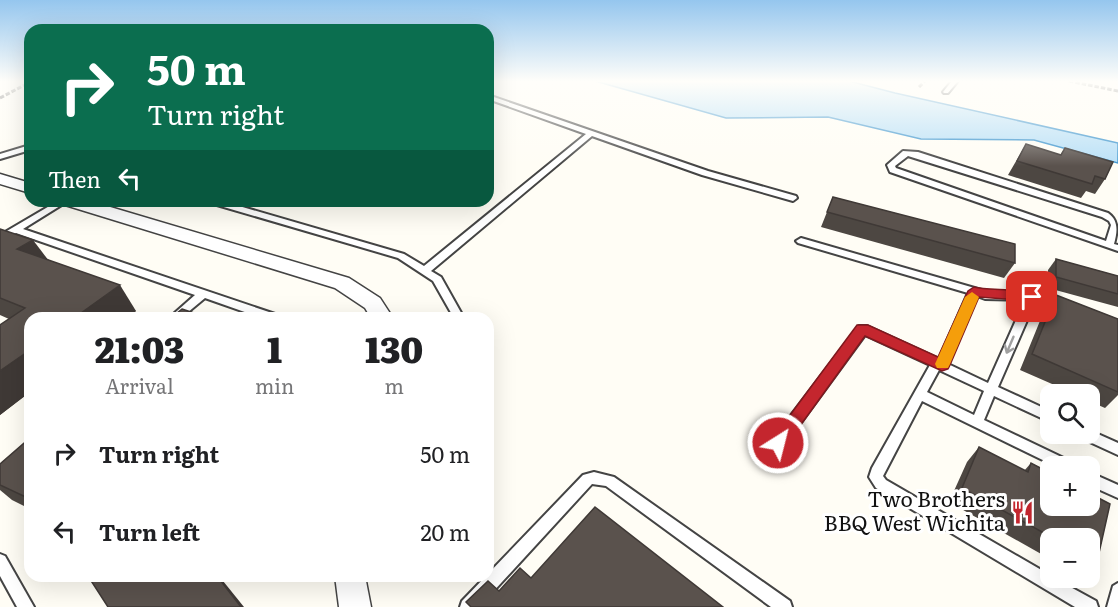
<!DOCTYPE html>
<meta charset="utf-8">
<style>
body{margin:0;font-family:Literata,serif;background:#f2f2f2;color:#202124;height:100vh;display:flex;flex-direction:column;font-size:22px;white-space:nowrap}
*{box-sizing:border-box;margin:0}
p{font-size:20px;color:#757577}
.icon{flex:none;width:33px;height:33px;fill:none;stroke:currentColor;stroke-width:2;stroke-linecap:round;stroke-linejoin:round}
.map{position:relative;flex:1;overflow:hidden}
.details{position:absolute;left:24px;top:312px;width:470px;height:270px;display:flex;flex-direction:column;background:#fff;border-radius:18px;box-shadow:0 6px 24px #0002}
.details>*{flex:none}
.banner{position:absolute;left:24px;top:24px;width:470px;height:183px;border-radius:18px;box-shadow:0 6px 24px #0002;background:#0b6e4f;color:#fff;overflow:hidden}
.tools{position:absolute;left:1040px;top:384px;display:grid;gap:12px}
.tools a{display:grid;place-items:center;width:60px;height:60px;border-radius:12px;background:#fff;box-shadow:0 6px 24px #0002;font-size:30px}
.pin{position:absolute;display:grid;place-items:center;width:51px;height:51px;color:#fff;margin:-26px;border-radius:12px;box-shadow:0 3px 9px #0006}
.me{position:absolute;width:66px;margin:-33px;rotate:36deg;stroke-linejoin:round;filter:drop-shadow(0 0 4px #0008)}
.turn{display:flex;align-items:center;gap:21px;height:126px;padding:0 24px;font-size:27px}
.turn .icon{width:78px;height:78px;stroke-width:2.5}
.turn b{display:block;font-size:42px;line-height:51px}
.then{display:flex;align-items:center;height:57px;padding:0 24px;background:#0003;gap:12px;font-size:22px}
.eta{display:flex;justify-content:space-evenly;align-items:center;height:102px;text-align:center}
.eta b{font-size:36px;font-weight:800;line-height:42px}
ul{padding:0;list-style:none}
li{display:flex;align-items:center;gap:18px;height:78px;padding:0 24px}
li div{flex:1}
li b{display:block;font-size:22px}
li em{font-style:normal}
.map>svg:first-child{display:block}
.water{fill:#b9e0f7;stroke:#3f96cf;stroke-width:1.5}
.lines{fill:none;stroke-linecap:round;stroke-linejoin:round}
.lane-casing{stroke:#444;stroke-width:4}
.street-casing{stroke:#444;stroke-width:3}
.path{stroke:#333;stroke-width:3;stroke-dasharray:4.5 2;stroke-linecap:butt}
.lane{fill:#fff;fill-rule:evenodd}
.street{fill:#fff;fill-rule:evenodd}
.wall{fill:#4d4742}
.shaded-wall{fill:#3f3936}
.building{fill:#5a524d;stroke:#3f3936;stroke-width:1.5}
.oneway{stroke:#a0a0a0}
.route{fill:#c4262e;stroke:#7f191e;stroke-width:1.5}
.slow{fill:#f59e0b}
.labels{text-anchor:middle;stroke-width:6;stroke-linejoin:round;paint-order:stroke}
.near-poi-label{font-size:21px;fill:#111;stroke:#fff;text-anchor:end}
</style>
<div class="map">
<svg width="1118" height="607" viewBox="0 0 1118 607">
<rect width="100%" height="100%" fill="#fffdf5"/>
<!-- water -->
<path class="water" d="M595,81H849L895,93L1118,143V163L1034,140L921,139L828,117L726,118Z"/>
<g class="lines">
<defs>
<g id="lane">
<path d="M952,81H958L948,93H944L943,92Z"/>
<path d="M488,95L708,171L796,196L797,198L793,201L702,175L592,136L431,271L441,277L464,318H454L433,281L398,258L210,203L209,201H222L404,254L424,266L586,134L488,99Z"/>
<path d="M30,145V150L0,159V154Z"/>
<path d="M903,151L918,152L1108,213C1118,220 1118,230 1114,244L1118,245V251L890,172L887,165ZM908,156L1102,217L1109,221L1111,225L1106,241L896,168L895,166Z"/>
<path d="M58,201H68L23,229L278,315L279,318H262L205,298L181,318H169L195,295L16,233L0,242V235Z"/>
<path d="M801,238L985,291L1032,293L1067,303L1068,306L1067,309L1063,310L1035,302L998,387L1050,411V422L994,396L984,420L1072,462L1073,466H1055L922,401L883,476L886,480L1050,575V578H1054L1096,601L1098,607H1075L876,488L869,477L872,468L930,365L865,335L783,447L778,449L773,447L772,443L773,439L859,326H867L939,359L968,293L798,243L796,241ZM977,296L985,299L1025,300L988,383L948,364ZM939,370L984,391L974,415L927,392Z"/>
<path d="M1089,430L1118,443V455L1081,438L1080,434H1089Z"/>
<path d="M594,472L614,477L790,601L792,607H771L606,486L592,484L479,607H460L462,601L583,475Z"/>
<path d="M1089,472L1118,485V498L1089,485Z"/>
<path d="M0,554L5,556L34,607H17L0,576Z"/>
<path d="M1118,583V607H1107L1113,586Z"/>
</g>
<g id="street">
<path d="M0,174L30,183V193L0,184Z"/>
<path d="M62,201H90L349,278L380,298L393,318H371L365,308L335,288L65,205Z"/>
<path d="M335,576H365L371,607H339Z"/>
</g>
</defs>
<!-- lane casing -->
<use href="#lane" class="lane-casing"/>
<!-- street casing -->
<use href="#street" class="street-casing"/>
<!-- path -->
<g class="path">
<path d="M1069,81L1118,91"/>
<path d="M919,87L925,81"/>
<path d="M0,98L30,82"/>
</g>
<!-- lane -->
<use href="#lane" class="lane"/>
<!-- street -->
<use href="#street" class="street"/>
</g>
<!-- wall -->
<g class="wall">
<path d="M1026,144L1060,155L1065,148L1105,179L1095,194L1086,191L1081,198L1008,175Z"/>
<path d="M833,197L1015,263L1004,278L821,227Z"/>
<path d="M0,229L49,260L136,311L127,318H30V392L0,415L9,319L0,315Z"/>
<path d="M1056,259L1118,276V307L1048,288V270Z"/>
<path d="M1056,295L1118,319V395L1105,408L1089,401V394H1075L1020,370L1044,311Z"/>
<path d="M30,438V509L12,500L0,490V464Z"/>
<path d="M979,447L1024,471L1031,463L1050,473V506H1089V493L1110,504L1097,562L1089,568V538H1050V559L949,502L967,462Z"/>
</g>
<!-- shaded-wall -->
<g class="shaded-wall">
<path d="M33,240L52,265L17,249Z"/>
<path d="M120,285L136,311L127,318H74Z"/>
<path d="M30,350V392L0,415V371Z"/>
<path d="M217,576H219L244,607H241Z"/>
</g>
<!-- building -->
<g class="building">
<path d="M1026,144L1061,155L1065,148L1113,162L1105,179L1095,176L1092,184L1017,161Z"/>
<path d="M833,197L1015,244V263L827,212Z"/>
<path d="M0,229L33,240L17,249L120,285L74,318H30V350L0,371V325L25,308L0,298Z"/>
<path d="M1056,259L1118,276V294L1056,277Z"/>
<path d="M1056,295L1118,319V392L1032,354Z"/>
<path d="M182,309L209,318H171Z"/>
<path d="M30,438V499L0,485V464Z"/>
<path d="M979,447L1028,472L1031,463L1050,473V506H1089V493L1110,504L1097,562L1089,558V538H1053L962,488Z"/>
<path d="M595,507L723,607H471L466,602L488,581L499,591L520,568L531,578Z"/>
<path d="M88,576H217L241,607H108Z"/>
</g>
<!-- one-way arrows -->
<defs><path id="oneway-shaft" d="M-6 0H5M1.5-3L5.5 0L1.5 3" fill="none" stroke-width="1.6" stroke-linecap="round" stroke-linejoin="round" transform="scale(1.5)"/></defs>
<use class="oneway" href="#oneway-shaft" transform="translate(1010 345) rotate(113)"/>
<!-- sky -->
<linearGradient id="sky" x2="0" y2="1"><stop stop-color="#95c6ee"/><stop offset="0.49" stop-color="#fffefa"/><stop offset="1" stop-color="#fffefa" stop-opacity="0"/></linearGradient>
<rect width="1118" height="166" fill="url(#sky)"/>
<!-- route -->
<path class="route" d="M974,287C989,291 1031,288 1039,297L1032,301L979,297L950,365L948,369L942,371L865,336L784,448L778,450L773,448L770,443L773,438L857,325H868L938,357L968,291Z"/>
<!-- slow -->
<path class="slow" d="M972,292L979,297L950,364L948,368H937L935,364L965,297Z"/>
<!-- icons -->
<defs>
<symbol id="restaurant-bare" viewBox="-9 -9 18 18"><path d="M-5-6h1v4h1v-4h1v4h1v-4h1v5L-1.5 .5V6h-2V.5L-5-1ZM5-6V6H3V1.5H1.5Q1.5-4 5-6Z" fill="#c4262e" stroke="#fff" stroke-width="2.5" paint-order="stroke"/></symbol>
</defs>
<g fill-rule="evenodd">
<use href="#restaurant-bare" x="1006" y="496" width="33" height="33"/>
</g>
<g class="labels">
<!-- near-poi labels -->
<g class="near-poi-label">
<text x="1005" y="507">Two Brothers<tspan x="1005" dy="24">BBQ West Wichita</tspan></text>
</g>
</g>
</svg>
<div class="tools">
<a><svg class="icon" aria-label="search" viewBox="0 0 24 24"><circle cx="10" cy="10" r="6"/><path d="M15 15l6 6"/></svg></a>
<a>+</a>
<a>−</a>
</div>
<div class="pin" style="left:1032px;top:297px;background:#d93025"><svg class="icon" aria-label="arrive" viewBox="0 0 24 24"><path d="M6 21V4h12l-3 4 3 4H6"/></svg></div>
<svg class="me" style="left:778px;top:443px" viewBox="-20 -20 40 40"><circle r="17" fill="#c4262e" stroke="#fff" stroke-width="3"/><path d="M0-11L8 9 0 5-8 9z" fill="#fff"/></svg>
<div class="banner">
<div class="turn"><svg class="icon" aria-label="right" viewBox="0 0 24 24"><path d="M7 20v-9h11M14 6l5 5-5 5"/></svg><div><b>50 m</b>Turn right</div></div>
<div class="then">Then<svg class="icon" aria-label="left" viewBox="0 0 24 24"><path d="M17 20v-9H6M10 6l-5 5 5 5"/></svg></div>
</div>
<section class="details">
<div class="eta">
<div><b>21:03</b><p>Arrival</p></div>
<div><b>1</b><p>min</p></div>
<div><b>130</b><p>m</p></div>
</div>
<ul>
<li><svg class="icon" aria-label="right" viewBox="0 0 24 24"><path d="M7 20v-9h11M14 6l5 5-5 5"/></svg><div><b>Turn right</b></div><em>50 m</em></li>
<li><svg class="icon" aria-label="left" viewBox="0 0 24 24"><path d="M17 20v-9H6M10 6l-5 5 5 5"/></svg><div><b>Turn left</b></div><em>20 m</em></li>
</ul>
</section>
</div>
